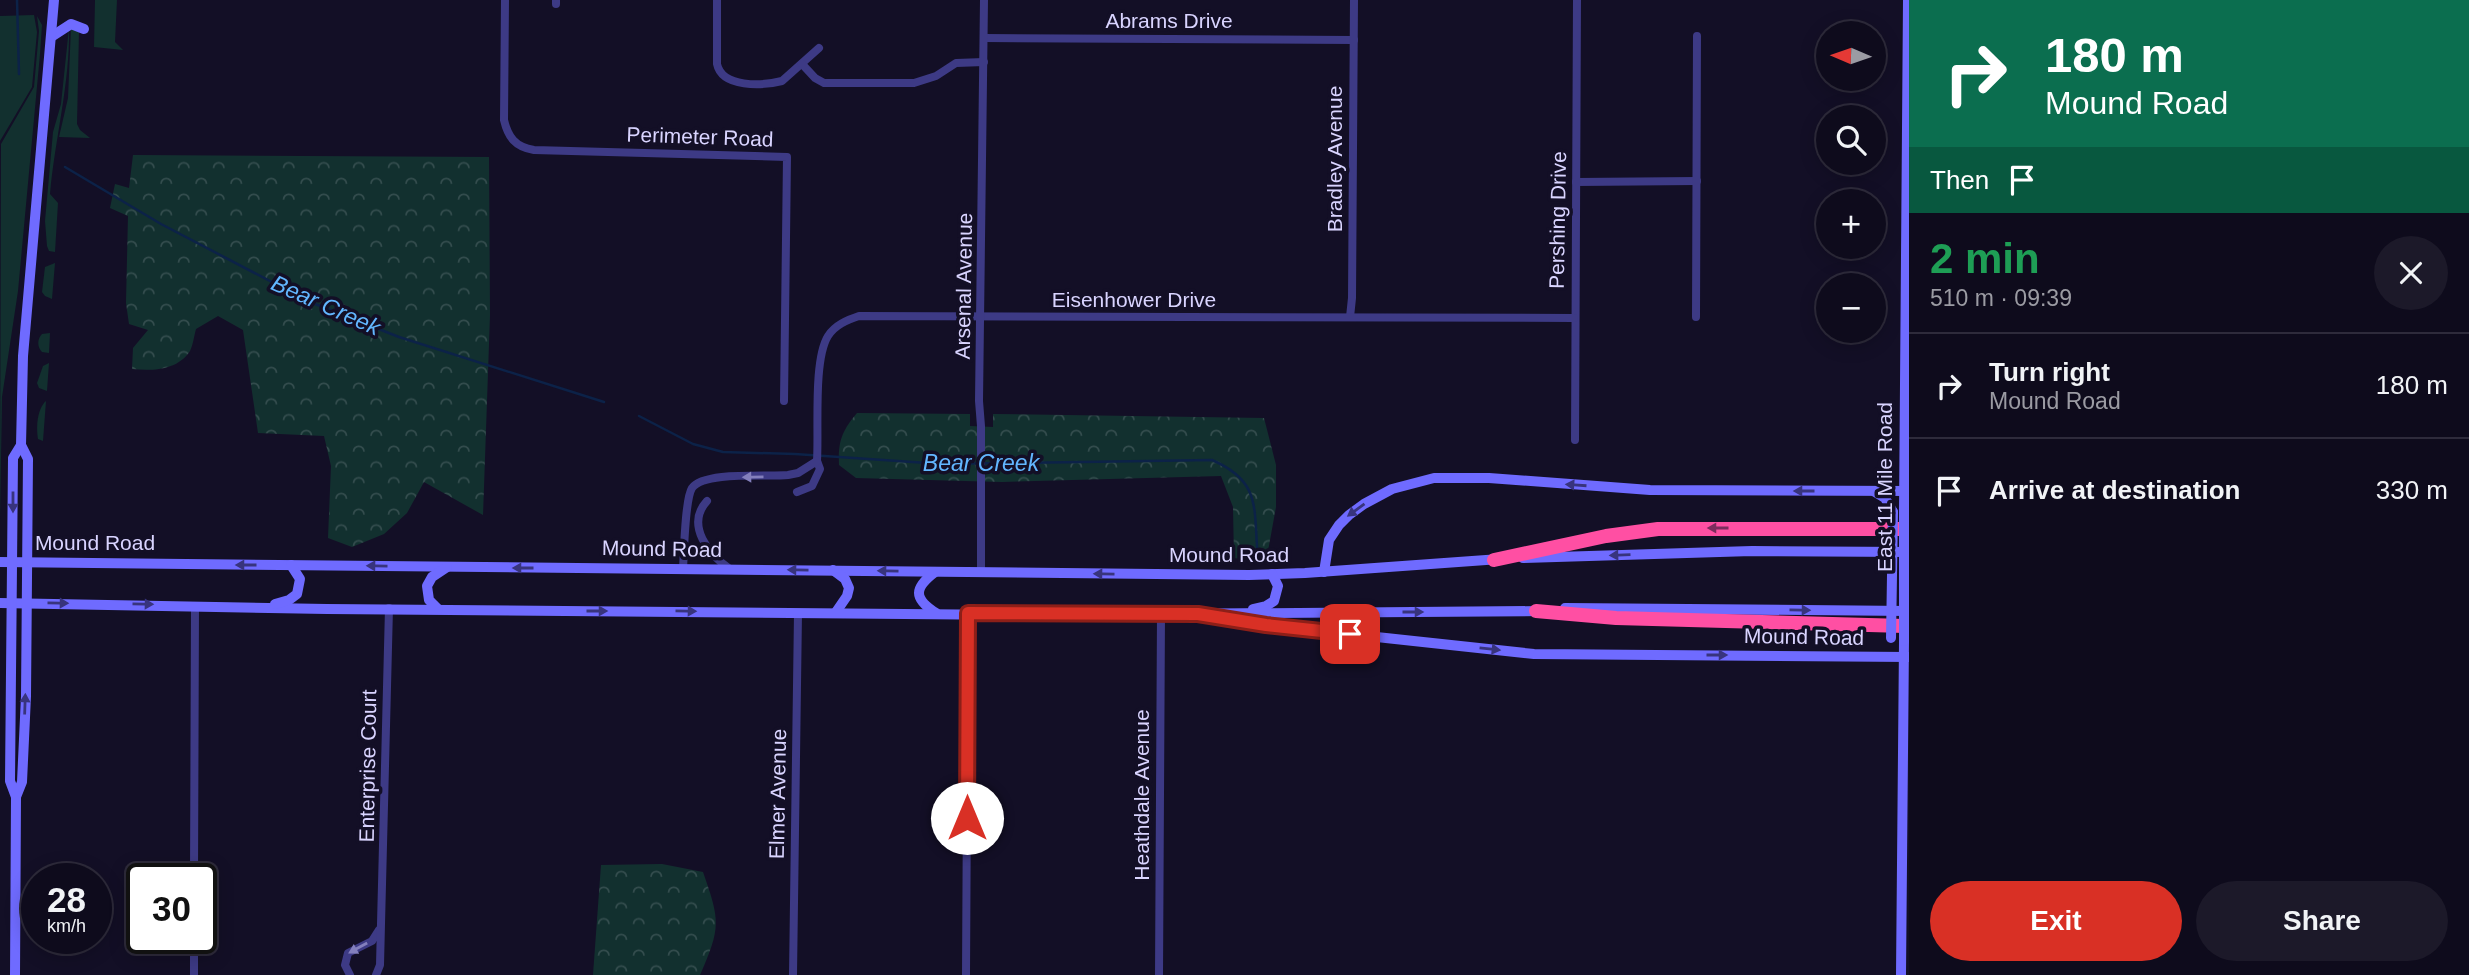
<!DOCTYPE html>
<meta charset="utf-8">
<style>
body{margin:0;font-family:Arial,sans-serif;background:#1c1929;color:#f1f3f6;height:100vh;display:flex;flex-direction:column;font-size:26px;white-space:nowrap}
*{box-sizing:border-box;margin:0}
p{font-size:23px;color:#9b9ba3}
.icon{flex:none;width:38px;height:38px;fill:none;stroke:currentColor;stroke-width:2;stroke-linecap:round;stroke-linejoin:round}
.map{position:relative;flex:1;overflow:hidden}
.side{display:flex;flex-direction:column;background:#0e0b1c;width:560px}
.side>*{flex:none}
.guide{background:#0b6e4f;color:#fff;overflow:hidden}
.needle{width:46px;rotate:272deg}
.buttons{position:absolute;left:1816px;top:21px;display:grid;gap:14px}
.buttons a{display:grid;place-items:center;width:70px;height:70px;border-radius:50%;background:#0e0b1c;box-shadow:0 4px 18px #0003,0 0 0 2px #2e2b3b;font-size:35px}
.speed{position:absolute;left:21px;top:863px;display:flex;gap:14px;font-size:35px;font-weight:700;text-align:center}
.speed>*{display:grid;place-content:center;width:91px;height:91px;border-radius:50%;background:#0e0b1c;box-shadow:0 4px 18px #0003,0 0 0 2px #2e2b3b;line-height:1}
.speed small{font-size:18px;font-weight:400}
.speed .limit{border:4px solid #111;border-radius:10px;background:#fff;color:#111}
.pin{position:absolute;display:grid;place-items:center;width:60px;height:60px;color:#fff;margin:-30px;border-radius:14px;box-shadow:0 4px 10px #0006}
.me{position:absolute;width:77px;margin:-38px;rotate:0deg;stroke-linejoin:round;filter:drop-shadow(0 0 5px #0008)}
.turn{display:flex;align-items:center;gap:24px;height:147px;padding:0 21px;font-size:32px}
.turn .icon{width:91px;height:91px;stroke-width:2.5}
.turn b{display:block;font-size:49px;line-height:60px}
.then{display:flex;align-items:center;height:66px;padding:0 21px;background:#0003;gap:14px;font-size:26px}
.round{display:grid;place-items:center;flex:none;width:74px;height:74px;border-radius:37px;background:#1c1929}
.overview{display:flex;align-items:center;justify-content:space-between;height:119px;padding:0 21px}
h1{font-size:42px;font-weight:700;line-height:52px;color:#1e9e55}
.cta{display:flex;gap:14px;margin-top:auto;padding:14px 21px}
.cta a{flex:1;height:80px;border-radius:42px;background:#d93025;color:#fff;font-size:28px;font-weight:700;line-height:80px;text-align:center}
.cta a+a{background:#1c1929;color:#f1f3f6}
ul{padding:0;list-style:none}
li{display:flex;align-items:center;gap:21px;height:105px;padding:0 21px;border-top:2px solid #2e2b3b}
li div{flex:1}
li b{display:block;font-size:26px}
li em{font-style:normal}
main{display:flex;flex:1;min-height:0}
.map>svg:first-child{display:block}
.grass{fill:#12302f}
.forest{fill:url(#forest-crowns)}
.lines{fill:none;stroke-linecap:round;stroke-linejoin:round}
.stream{stroke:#0c2248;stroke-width:2.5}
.minor{stroke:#3d3a85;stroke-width:8}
.secondary{stroke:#6f6bff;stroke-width:10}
.motorway{stroke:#ff4fa3;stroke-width:14}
.secondary-bridge{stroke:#6f6bff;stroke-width:10}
.oneway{fill:#837fbc}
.oneway2{fill:#38347d}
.oneway3{fill:#7d2c5e}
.route-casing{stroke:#8d1f18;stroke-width:18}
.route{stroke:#d93025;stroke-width:12}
.labels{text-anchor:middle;stroke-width:7;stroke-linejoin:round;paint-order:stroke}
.street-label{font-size:21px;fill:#d9d4ff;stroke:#130f26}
.water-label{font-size:23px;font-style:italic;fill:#62b6ff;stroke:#130f26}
</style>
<main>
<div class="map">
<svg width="1909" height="975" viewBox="0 0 1909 975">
<defs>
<pattern id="forest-crowns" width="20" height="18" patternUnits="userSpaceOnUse" patternTransform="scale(1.75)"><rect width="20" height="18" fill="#12302f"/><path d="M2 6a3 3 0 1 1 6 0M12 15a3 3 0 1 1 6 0" fill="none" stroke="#344d4e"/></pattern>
</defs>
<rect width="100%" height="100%" fill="#130f26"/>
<!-- grass -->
<g class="grass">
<path d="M95,0H117L115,42L123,50L94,47Z"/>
<path d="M34,15L37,32L32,87L0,141V16Z"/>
<path d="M37,16L42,25L40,54L18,291L2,397L0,520L1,144L34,87L39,31Z"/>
<path d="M71,27L79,31L77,124L80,130L90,138L59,137L68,98Z"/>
<path d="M69,28C70,84 55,138 50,194L58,203L55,252L49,251L47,246L45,221L53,132L61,104Z"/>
<path d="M55,263L52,299L45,296L42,292L45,267Z"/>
<path d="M50,333L49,353L42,352C37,347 37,339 42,334Z"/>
<path d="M49,363L47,391L39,388L37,383L43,366Z"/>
<path d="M46,401L43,441L38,439C36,427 37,409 46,401Z"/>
</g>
<!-- forest -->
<g class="forest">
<path d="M133,155L489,157L490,315L483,515L424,482L407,513L384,534L352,547L328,538L331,466L324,436L258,433L243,330L218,316L196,329C194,336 193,345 190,351C177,371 151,371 132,369L133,348L148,330L129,324L126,303L128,216L110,208L115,184L129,188Z"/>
<path d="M857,413L970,414V426L993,427V414L1264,418L1276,465V507L1268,551L1249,560L1234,558L1233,507L1221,476L1002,482L856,478L839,465C838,441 842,431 857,413Z"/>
<path d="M662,864L703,872C720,921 721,927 700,975H593L601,865Z"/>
</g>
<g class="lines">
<!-- stream -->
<g class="stream">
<path d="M17,0L19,74"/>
<path d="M65,167L161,224L310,302L399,337L604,402"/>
<path d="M639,416L693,444L723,452L795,454L942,464L1212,460C1263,482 1253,510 1258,559"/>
</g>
<!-- minor -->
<g class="minor">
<path d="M505,0L504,120C508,137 515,147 534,150L787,157L784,401"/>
<path d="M717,0V64C722,88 762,86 782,81L819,48"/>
<path d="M556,4V0"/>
<path d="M984,38L1354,40"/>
<path d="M802,64L815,78L824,83H914L936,76L956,63L984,62"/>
<path d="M1576,182L1697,181"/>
<path d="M1350,317L1352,298L1354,0"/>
<path d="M1696,317L1697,36"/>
<path d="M1575,440L1577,0"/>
<path d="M797,492L812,486L820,469L817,461C819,431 813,360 828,336C835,325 847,320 859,316L1574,318"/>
<path d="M707,501C685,525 709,555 730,569"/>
<path d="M683,569C684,553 685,499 692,488C704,471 767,477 788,475L798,473L817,461"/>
<path d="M981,573V426L979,401L984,0"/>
<path d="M194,878L195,606"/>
<path d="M194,975V938"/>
<path d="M350,975L345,965L348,953L372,941L379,930"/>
<path d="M376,975L380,965L381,924L389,608"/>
<path d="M793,975L798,613"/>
<path d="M966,975L968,613"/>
<path d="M1159,975L1161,614"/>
</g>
<!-- secondary -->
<g class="secondary">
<path d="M51,37L71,24L84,29"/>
<path d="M1875,492L1885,498L1893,512"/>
<path d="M1904,512L1908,0"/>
<path d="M1523,558L1752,551L1909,552"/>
<path d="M0,562L1249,575L1305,573L1500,559"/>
<path d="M833,570L845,579L849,588L847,596L836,612"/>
<path d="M935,572C914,588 913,598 936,613"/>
<path d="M1324,572L1329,540L1339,525L1349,515L1364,504L1392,489L1434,478H1489L1650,490L1909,491"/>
<path d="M0,603L327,609L1030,615L1542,611"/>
<path d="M275,604L289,600L297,594L300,579L291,565"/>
<path d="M1565,608L1909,611"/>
<path d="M438,609L429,600L427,586L432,577L447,567"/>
<path d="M1253,609L1266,606L1274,601L1278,586L1272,574"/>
<path d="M1224,618L1266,625L1534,654L1909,657"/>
<path d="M16,797L22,782L26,696L28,459L21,445L23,356L54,0"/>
<path d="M15,975L16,797L10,781L13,458L21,445"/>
<path d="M1901,975L1904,641"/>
</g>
<!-- motorway -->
<g class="motorway">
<path d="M1494,560L1606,536L1658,529H1909"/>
<path d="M1536,611L1616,618L1905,626"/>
</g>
<!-- secondary-bridge -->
<g class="secondary-bridge">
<path d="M1891,638L1893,512"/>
<path d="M1904,641V512"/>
</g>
</g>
<!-- one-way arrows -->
<defs><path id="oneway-solid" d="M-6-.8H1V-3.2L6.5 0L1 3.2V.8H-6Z" transform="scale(1.75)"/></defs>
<g class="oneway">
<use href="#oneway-solid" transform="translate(753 477) rotate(179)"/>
<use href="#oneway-solid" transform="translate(358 948) rotate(151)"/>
</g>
<g class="oneway2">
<use href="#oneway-solid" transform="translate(1576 485) rotate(-176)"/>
<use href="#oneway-solid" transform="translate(1804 491) rotate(180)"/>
<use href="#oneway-solid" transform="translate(13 502) rotate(90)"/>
<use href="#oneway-solid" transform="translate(1356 510) rotate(144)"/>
<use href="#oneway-solid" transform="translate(1620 555) rotate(178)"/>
<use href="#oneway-solid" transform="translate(246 565) rotate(-180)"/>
<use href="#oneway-solid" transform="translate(377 566) rotate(-179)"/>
<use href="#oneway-solid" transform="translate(523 568) rotate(-180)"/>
<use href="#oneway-solid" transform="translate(798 570) rotate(-179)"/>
<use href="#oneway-solid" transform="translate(888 571) rotate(-179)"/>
<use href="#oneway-solid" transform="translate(1104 574) rotate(-179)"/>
<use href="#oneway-solid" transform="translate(58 603) rotate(1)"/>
<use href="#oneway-solid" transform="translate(143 604) rotate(1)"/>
<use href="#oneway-solid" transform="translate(1800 610) rotate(1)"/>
<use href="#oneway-solid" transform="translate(597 611)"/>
<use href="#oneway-solid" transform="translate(686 611) rotate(1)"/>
<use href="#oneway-solid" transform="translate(1413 612)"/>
<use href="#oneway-solid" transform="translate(1490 649) rotate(6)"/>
<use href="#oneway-solid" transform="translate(1717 655)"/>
<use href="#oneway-solid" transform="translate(25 704) rotate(-88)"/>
</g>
<use class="oneway3" href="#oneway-solid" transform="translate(1718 528) rotate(-180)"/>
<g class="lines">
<defs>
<path id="route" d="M967,818L968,613L1198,614L1266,625L1350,634"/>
</defs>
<!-- route casing -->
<use href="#route" class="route-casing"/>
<!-- route -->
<use href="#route" class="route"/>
</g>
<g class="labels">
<!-- street labels -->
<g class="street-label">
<text x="1169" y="28">Abrams Drive</text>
<text transform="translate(700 137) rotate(2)" y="7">Perimeter Road</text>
<text transform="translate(1335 159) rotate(-90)" y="7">Bradley Avenue</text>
<text transform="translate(1558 220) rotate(-89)" y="7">Pershing Drive</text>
<text transform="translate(964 286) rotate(-89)" y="7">Arsenal Avenue</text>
<text x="1134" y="307">Eisenhower Drive</text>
<text transform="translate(1885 487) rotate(-90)" y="7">East 11 Mile Road</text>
<text x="95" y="550">Mound Road</text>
<text transform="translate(662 549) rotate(1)" y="7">Mound Road</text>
<text x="1229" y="562">Mound Road</text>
<text transform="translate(1804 637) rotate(1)" y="7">Mound Road</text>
<text transform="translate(368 766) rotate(-89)" y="7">Enterprise Court</text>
<text transform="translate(778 794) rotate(-89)" y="7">Elmer Avenue</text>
<text transform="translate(1142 795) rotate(-90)" y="7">Heathdale Avenue</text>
</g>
<!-- water labels -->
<g class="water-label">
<text transform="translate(326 305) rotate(24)" y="8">Bear Creek</text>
<text x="981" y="471">Bear Creek</text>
</g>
</g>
</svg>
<div class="buttons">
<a><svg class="needle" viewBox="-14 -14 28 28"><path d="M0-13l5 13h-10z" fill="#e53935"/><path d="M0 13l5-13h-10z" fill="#9b9ba3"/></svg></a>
<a><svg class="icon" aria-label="search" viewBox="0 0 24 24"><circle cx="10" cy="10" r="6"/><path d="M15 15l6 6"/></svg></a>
<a>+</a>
<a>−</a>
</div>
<div class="speed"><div>28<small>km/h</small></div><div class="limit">30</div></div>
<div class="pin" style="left:1350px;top:634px;background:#d93025"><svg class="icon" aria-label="arrive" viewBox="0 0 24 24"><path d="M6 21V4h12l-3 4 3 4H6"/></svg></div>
<svg class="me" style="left:967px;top:818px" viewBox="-20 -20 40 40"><circle r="19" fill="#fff"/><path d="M0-13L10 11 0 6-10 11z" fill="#d93025"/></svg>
</div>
<section class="side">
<div class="guide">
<div class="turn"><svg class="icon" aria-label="right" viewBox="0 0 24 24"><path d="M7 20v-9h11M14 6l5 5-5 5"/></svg><div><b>180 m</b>Mound Road</div></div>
<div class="then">Then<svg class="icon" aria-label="arrive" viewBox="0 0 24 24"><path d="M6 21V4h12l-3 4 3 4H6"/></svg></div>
</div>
<div class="overview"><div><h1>2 min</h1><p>510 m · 09:39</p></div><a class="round"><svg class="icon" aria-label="close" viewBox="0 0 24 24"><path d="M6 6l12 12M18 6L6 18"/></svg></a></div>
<ul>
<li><svg class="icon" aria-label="right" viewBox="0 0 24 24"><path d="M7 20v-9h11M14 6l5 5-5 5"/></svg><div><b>Turn right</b><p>Mound Road</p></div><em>180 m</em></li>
<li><svg class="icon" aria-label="arrive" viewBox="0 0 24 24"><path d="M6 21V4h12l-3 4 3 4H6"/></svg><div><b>Arrive at destination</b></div><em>330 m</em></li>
</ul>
<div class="cta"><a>Exit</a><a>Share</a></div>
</section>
</main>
